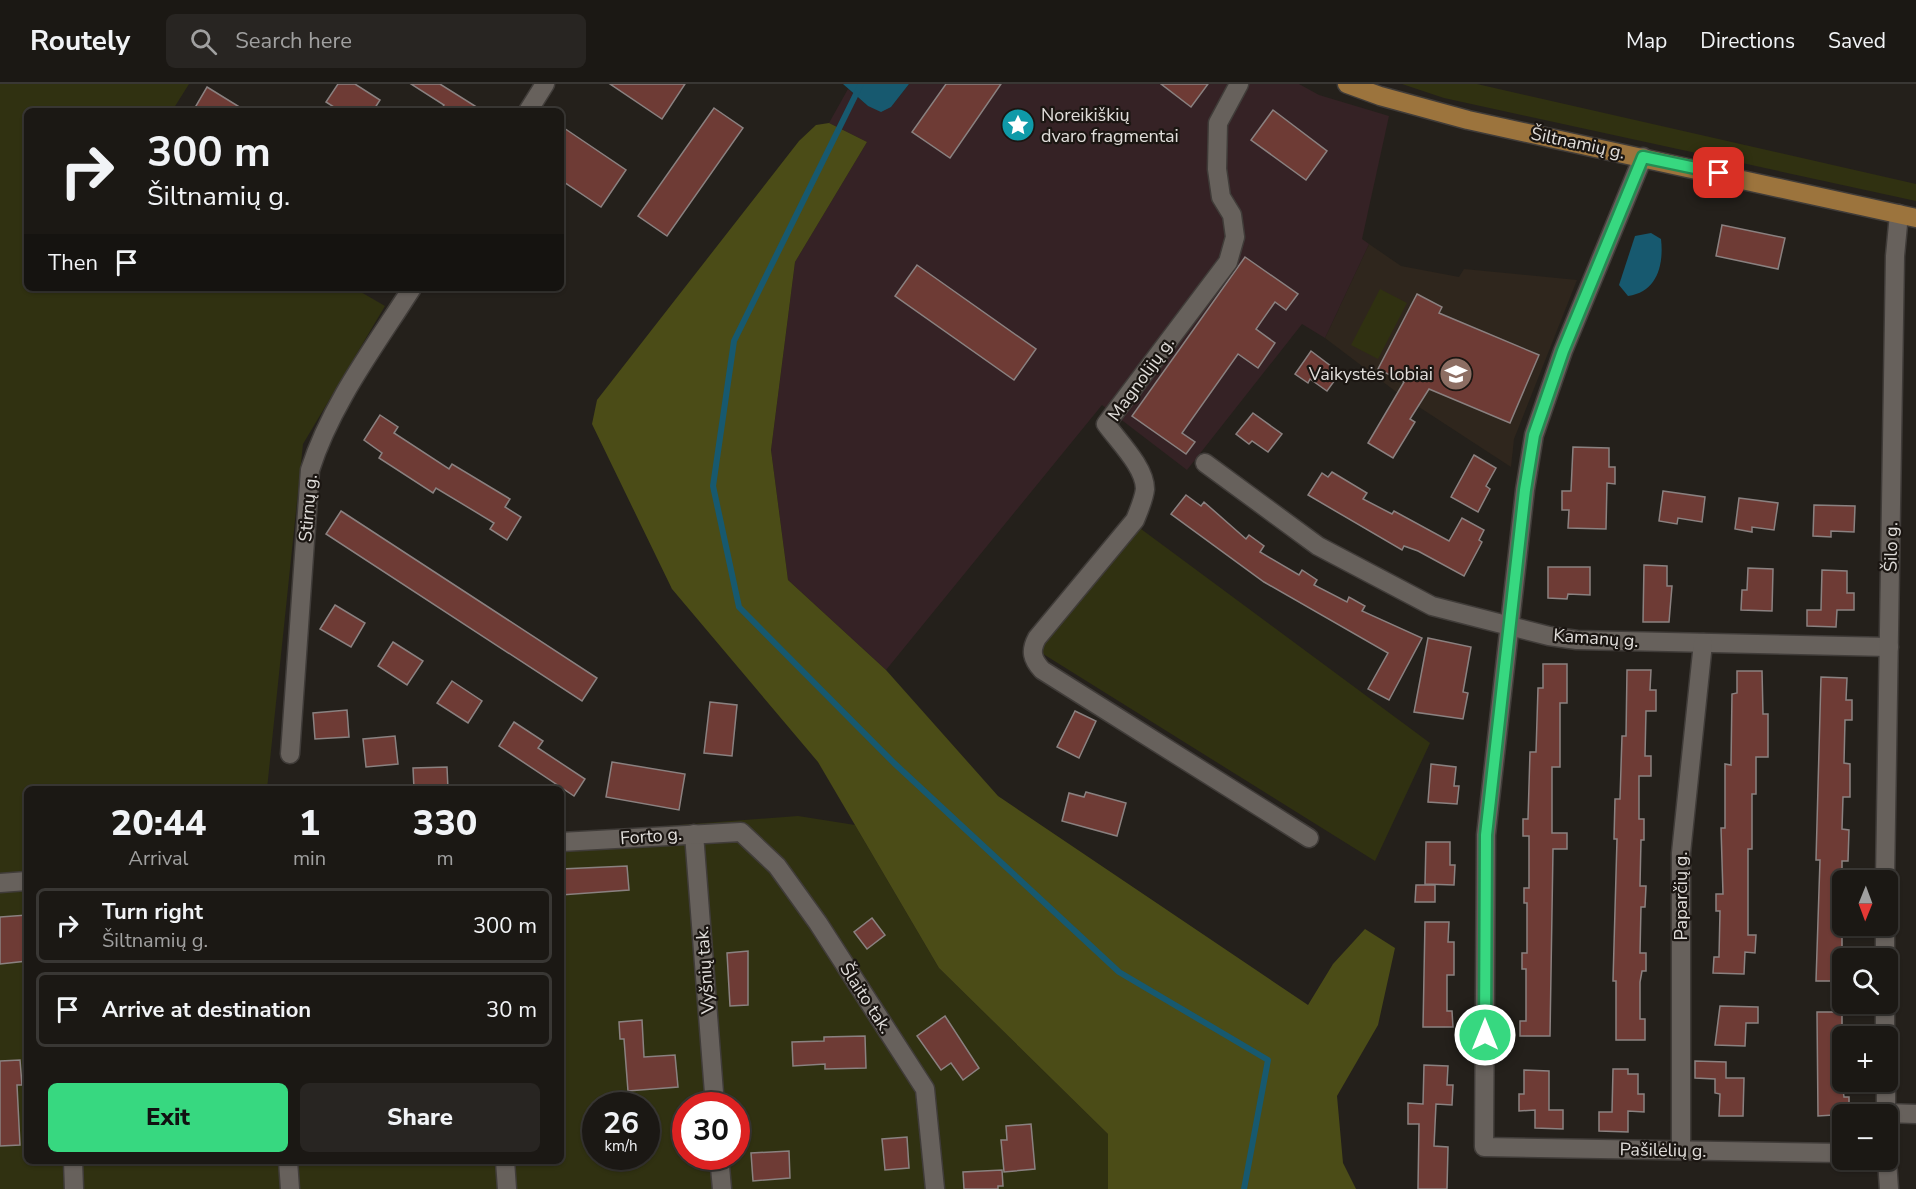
<!DOCTYPE html>
<meta charset="utf-8">
<style>
body{margin:0;font-family:"Nunito Sans",sans-serif;background:#282522;color:#f1f3f6;height:100vh;display:flex;flex-direction:column;font-size:22px;white-space:nowrap}
*{box-sizing:border-box;margin:0}
p{font-size:20px;color:#a0a0a0}
.icon{flex:none;width:33px;height:33px;fill:none;stroke:currentColor;stroke-width:2;stroke-linecap:round;stroke-linejoin:round}
.map{position:relative;flex:1;overflow:hidden}
.details{position:absolute;left:24px;top:702px;width:540px;height:378px;display:flex;flex-direction:column;background:#1b1814;border-radius:9px;box-shadow:0 2px 4px #0004,0 0 0 2px #393734}
.details>*{flex:none}
.hud{position:absolute;left:24px;top:24px;width:540px;height:183px;border-radius:9px;box-shadow:0 2px 4px #0004,0 0 0 2px #393734;background:#1b1814;color:#f1f3f6;overflow:hidden}
.needle{width:39px;rotate:181deg}
.controls{position:absolute;left:1832px;top:786px;display:grid;gap:12px}
.controls a{display:grid;place-items:center;width:66px;height:66px;border-radius:9px;background:#1b1814;box-shadow:0 2px 4px #0004,0 0 0 2px #393734;font-size:30px}
.speed{position:absolute;left:582px;top:1008px;display:flex;gap:12px;font-size:30px;font-weight:700;text-align:center}
.speed>*{display:grid;place-content:center;width:78px;height:78px;border-radius:50%;background:#1b1814;box-shadow:0 2px 4px #0004,0 0 0 2px #393734;line-height:1}
.speed small{font-size:15px;font-weight:400}
.speed .limit{border:9px solid #d22;background:#fff;color:#111}
.pin{position:absolute;display:grid;place-items:center;width:51px;height:51px;color:#fff;margin:-26px;border-radius:12px;box-shadow:0 3px 9px #0006}
.me{position:absolute;width:66px;margin:-33px;rotate:0deg;stroke-linejoin:round;filter:drop-shadow(0 0 4px #0008)}
.turn{display:flex;align-items:center;gap:21px;height:126px;padding:0 24px;font-size:27px}
.turn .icon{width:78px;height:78px;stroke-width:2.5}
.turn b{display:block;font-size:42px;line-height:51px}
.then{display:flex;align-items:center;height:57px;padding:0 24px;background:#0003;gap:12px;font-size:22px}
.eta{display:flex;justify-content:space-evenly;align-items:center;height:102px;text-align:center}
.eta b{font-size:36px;font-weight:800;line-height:42px}
.action{display:flex;gap:12px;margin-top:auto;padding:12px 24px}
.action a{flex:1;height:69px;border-radius:9px;background:#37d880;color:#111;font-size:24px;font-weight:800;line-height:69px;text-align:center}
.action a+a{background:#282522;color:#f1f3f6}
ul{padding:0;list-style:none}
li{display:flex;align-items:center;gap:18px;height:75px;margin:0 12px 9px;padding:0 12px;border:3px solid #393734;border-radius:9px}
li div{flex:1}
li b{display:block;font-size:22px}
li em{font-style:normal}
header{display:flex;align-items:center;gap:36px;box-sizing:border-box;height:84px;padding:0 30px;background:#1b1814;border-bottom:2px solid #393734}
header strong{font-size:28px}
nav{display:flex;gap:33px;margin-inline-start:auto;font-size:21px}
.search{width:420px;height:54px;background:#282522;display:flex;align-items:center;gap:15px;box-sizing:border-box;padding:0 21px;border-radius:9px;color:#a0a0a0;font-size:22px}
.map>svg:first-child{display:block}
.built{fill:#2f261d}
.industrial{fill:#352225}
.green{fill:#303111;fill-rule:evenodd}
.forest{fill:#4b4c17}
.water{fill:#17596f}
.lines{fill:none;stroke-linecap:round;stroke-linejoin:round}
.stream{stroke:#17596f;stroke-width:6}
.building{fill:#6e3b35;stroke:#8a8180;stroke-width:1.5}
.minor-casing{stroke:#403c39;stroke-width:21}
.major-casing{stroke:#403c39;stroke-width:21}
.minor{stroke:#67615c;stroke-width:18}
.major{stroke:#9c743d;stroke-width:18}
.route-casing{stroke:#248c53;stroke-width:15}
.route{stroke:#37d880;stroke-width:10}
.labels{text-anchor:middle;stroke-width:4.5;stroke-linejoin:round;paint-order:stroke}
.poi-label{font-size:18px;fill:#e0ddda;stroke:#1b1612;text-anchor:start}
.street-label{font-size:18px;fill:#e0ddda;stroke:#1b1612}
</style>
<header>
<strong>Routely</strong>
<div class="search"><svg class="icon" aria-label="search" viewBox="0 0 24 24"><circle cx="10" cy="10" r="6"/><path d="M15 15l6 6"/></svg>Search here</div>
<nav><a>Map</a><a>Directions</a><a>Saved</a></nav>
</header>
<div class="map">
<svg width="1916" height="1105" viewBox="0 0 1916 1105">
<rect width="100%" height="100%" fill="#24201b"/>
<!-- built -->
<path class="built" d="M1369,160L1401,182L1459,193L1464,185L1577,196L1514,355L1511,383L1399,310L1325,254Z"/>
<!-- industrial -->
<path class="industrial" d="M909,0H1299L1319,11L1389,32L1362,155L1369,160L1325,254L1302,240L1187,386L1102,321L886,586L788,496L771,366L795,178L867,58L829,39L848,5L868,22L891,23Z"/>
<!-- green -->
<g class="green">
<path d="M0,0H189L172,27H27V204H354L385,222L303,360L267,705H27V1077H561V750L798,732L855,741L939,884L1108,1050V1105H0ZM596,1022H646V1072H596ZM686,1022H736V1072H686Z"/>
<path d="M1402,0H1477L1916,100V117L1444,14Z"/>
<path d="M1380,205L1407,219L1378,275L1351,261Z"/>
<path d="M1137,442L1430,659L1375,777L1040,568L1044,556Z"/>
</g>
<!-- forest -->
<path class="forest" d="M829,39L867,58L795,178L771,366L788,496L886,586L998,712L1308,921L1333,880L1365,845L1395,864L1378,941L1337,1012L1343,1079L1356,1105H1108V1050L939,884L818,678L672,505L592,340L597,316L799,57L816,41Z"/>
<!-- water -->
<g class="water">
<path d="M843,0H909L891,23L881,28L868,22Z"/>
<path d="M1651,149L1661,155C1664,181 1657,208 1628,212L1619,201L1635,152Z"/>
</g>
<g class="lines">
<!-- stream -->
<path class="stream" d="M861,0L734,257L713,402L739,523L894,679L1119,888L1268,976L1244,1105"/>
</g>
<!-- building -->
<g class="building">
<path d="M338,0H355L380,16L373,27H340L326,18Z"/>
<path d="M411,0H440L483,27H440L444,21Z"/>
<path d="M610,0H685L662,35Z"/>
<path d="M946,0H1001L950,74L912,48Z"/>
<path d="M1161,0H1208L1191,23Z"/>
<path d="M207,3L246,27H193Z"/>
<path d="M714,24L743,44L667,152L638,132Z"/>
<path d="M1273,26L1327,67L1306,96L1251,56Z"/>
<path d="M561,42L626,86L601,123L561,96Z"/>
<path d="M1722,141L1785,154L1778,185L1716,172Z"/>
<path d="M1245,173L1298,210L1286,226L1275,218L1256,245L1275,259L1258,284L1238,270L1182,349L1195,358L1186,370L1132,332Z"/>
<path d="M917,181L1036,265L1014,296L895,212Z"/>
<path d="M1417,210L1442,223L1439,229L1539,271L1510,339L1429,305L1410,335L1415,338L1393,374L1368,359L1404,298L1378,285Z"/>
<path d="M1311,267L1340,289L1327,307L1310,295L1308,299L1295,290Z"/>
<path d="M1253,329L1282,350L1268,368L1252,357L1249,360L1236,350Z"/>
<path d="M380,331L398,343L394,349L449,385L452,380L510,415L505,423L521,433L507,456L490,445L494,439L436,404L433,409L379,374L382,369L364,356Z"/>
<path d="M1573,363L1609,364V383H1615V400L1607,399L1606,445L1568,444L1569,426H1562V407H1571Z"/>
<path d="M1474,371L1496,384L1486,402L1490,405L1478,428L1451,413Z"/>
<path d="M1332,388L1367,409L1363,415L1392,430L1394,427L1449,457L1462,434L1484,446L1479,456L1482,458L1464,492L1418,467L1404,462L1402,466L1308,411L1322,389L1328,393Z"/>
<path d="M1663,407L1705,413L1702,438L1678,434L1677,440L1659,437Z"/>
<path d="M1186,411L1201,422L1204,418L1246,455L1249,451L1264,462L1260,468L1299,491L1302,486L1317,496L1314,501L1347,518L1349,513L1365,522L1362,527L1422,554L1389,616L1368,605L1388,569L1264,498L1171,430Z"/>
<path d="M1739,414L1778,419L1774,446L1752,443V448L1735,445Z"/>
<path d="M1814,421L1855,422L1854,448L1831,447V453L1813,452Z"/>
<path d="M341,427L597,594L582,617L326,450Z"/>
<path d="M1644,481L1667,482V502H1672L1669,538H1643Z"/>
<path d="M1548,483H1590V511L1568,510L1567,515L1548,514Z"/>
<path d="M1748,484L1773,485L1772,527L1741,526L1742,506H1747Z"/>
<path d="M1822,486L1847,487V509H1854V526H1837L1836,543L1807,542V526H1821Z"/>
<path d="M335,521L365,539L351,563L320,545Z"/>
<path d="M1428,554L1471,563L1463,608L1468,609L1463,635L1414,628Z"/>
<path d="M393,558L423,577L407,601L378,582Z"/>
<path d="M1543,580H1567V619H1560V683H1552V749H1567V765H1553L1550,952H1520V937H1526V885H1522V869H1527V819H1524V804H1529V752H1523V735H1528L1530,668H1536L1538,604H1543Z"/>
<path d="M1627,586H1651L1650,606H1656V627H1646L1645,672H1651V692H1639V735H1644V756H1641L1640,802H1646L1645,823H1641L1640,869H1646V887H1642L1640,898V935H1645V956H1616V897H1613L1617,755H1614L1615,715H1620L1622,652H1626Z"/>
<path d="M1737,587H1762L1763,630H1768V673H1756V710H1752V765H1748V851H1756L1755,869L1745,868L1744,890L1713,889L1714,873H1719L1720,827H1716V810H1723L1721,744H1725V680L1731,681L1732,610L1737,609Z"/>
<path d="M1821,593L1847,594L1846,616H1852V636H1845L1844,679L1850,680V713H1843L1842,745L1849,746L1848,777H1842V897H1816L1820,776H1816Z"/>
<path d="M452,597L482,617L468,639L437,619Z"/>
<path d="M710,618L737,621L732,672L704,669Z"/>
<path d="M347,626L349,653L315,655L313,629Z"/>
<path d="M1075,627L1096,637L1079,674L1057,663Z"/>
<path d="M514,638L543,657L538,664L585,695L574,712L499,662Z"/>
<path d="M395,652L398,680L366,683L363,655Z"/>
<path d="M612,678L685,690L679,726L606,713Z"/>
<path d="M1431,680L1456,683L1454,702H1459L1457,720L1428,718Z"/>
<path d="M447,683L448,705H414L413,684Z"/>
<path d="M1086,708L1126,719L1117,752L1062,737L1069,709L1084,713Z"/>
<path d="M1426,758H1450V781H1455L1454,801L1425,800Z"/>
<path d="M627,782L629,806L561,811V785Z"/>
<path d="M1416,801H1435V818H1415Z"/>
<path d="M27,831V877L0,880V833Z"/>
<path d="M872,834L885,851L867,865L854,848Z"/>
<path d="M1425,838H1449L1448,858H1454V891H1447V927H1452L1453,943H1423Z"/>
<path d="M748,867V921L730,922L727,869Z"/>
<path d="M1720,922L1758,923V939H1746L1745,962L1715,961Z"/>
<path d="M1817,928H1842V998L1844,1013H1849V1030L1818,1032Z"/>
<path d="M945,932L979,984L963,996L951,979L941,986L917,952Z"/>
<path d="M642,936L644,973L675,971L678,1003L628,1007L624,955H620L619,938Z"/>
<path d="M865,952L866,984L825,985V980L793,982L792,958L824,957V953Z"/>
<path d="M20,976L22,1001H17L20,1061L0,1062V977Z"/>
<path d="M1695,977L1726,978V994H1744L1743,1032H1719L1720,1010L1715,1009V995L1695,994Z"/>
<path d="M1424,981L1448,982L1447,1001H1453L1452,1021L1436,1020L1434,1062L1448,1063L1447,1105H1418L1419,1040H1408V1019L1423,1020Z"/>
<path d="M1613,985H1628V990H1638V1010H1644V1028L1628,1027V1048L1599,1047V1028H1612Z"/>
<path d="M1524,986L1549,987V1026H1563V1045L1535,1044V1026L1519,1027V1010H1524Z"/>
<path d="M1031,1040L1035,1085L1004,1088L1001,1056H1007L1006,1042Z"/>
<path d="M907,1053L909,1084L885,1086L882,1055Z"/>
<path d="M789,1067L790,1094L753,1097L751,1069Z"/>
<path d="M1002,1086L1003,1102H998V1105H964L963,1088Z"/>
</g>
<g class="lines">
<defs>
<g id="minor">
<path d="M1239,0L1218,39L1217,85L1221,113L1232,131L1235,153L1228,178L1106,340C1118,357 1145,383 1145,405C1144,415 1139,426 1135,436L1037,554C1030,567 1032,575 1042,586L1309,754"/>
<path d="M528,27L545,0"/>
<path d="M1643,73L1563,267L1534,351L1525,406L1486,751L1484,1063L1842,1069"/>
<path d="M1205,379L1318,462L1432,522L1549,552L1577,556L1889,563"/>
<path d="M290,670L310,386C331,320 375,262 412,204"/>
<path d="M694,750L715,1022"/>
<path d="M561,758L741,748L777,782L818,839L925,1005L935,1105"/>
<path d="M1885,796L1895,172L1899,130"/>
<path d="M0,799L27,797"/>
<path d="M1885,842V874"/>
<path d="M1885,920V952"/>
<path d="M1886,998V1030"/>
<path d="M1886,1029L1916,1030"/>
<path d="M1681,1066V769L1703,559"/>
<path d="M719,1072L722,1105"/>
<path d="M1887,1076L1889,1105"/>
<path d="M73,1077L74,1105"/>
<path d="M288,1077L290,1105"/>
<path d="M505,1077L507,1105"/>
</g>
<path id="major" d="M1347,0L1380,12L1468,36L1916,134"/>
</defs>
<!-- minor casing -->
<use href="#minor" class="minor-casing"/>
<!-- major casing -->
<use href="#major" class="major-casing"/>
<!-- minor -->
<use href="#minor" class="minor"/>
<!-- major -->
<use href="#major" class="major"/>
</g>
<g class="lines">
<defs>
<path id="route" d="M1485,951L1486,751L1525,406L1534,351L1563,267L1643,73L1719,89"/>
</defs>
<!-- route casing -->
<use href="#route" class="route-casing"/>
<!-- route -->
<use href="#route" class="route"/>
</g>
<!-- icons -->
<defs>
<symbol id="sight-disc" viewBox="-11 -11 22 22"><circle r="9.5" fill="#0f9aa8" stroke="#1b1612"/><path d="M0-6L1.8-2.2L6-1.7L2.9 1.2L3.7 5.4L0 3.3L-3.7 5.4L-2.9 1.2L-6-1.7L-1.8-2.2Z" fill="#fff"/></symbol>
<symbol id="school-disc" viewBox="-11 -11 22 22"><circle r="9.5" fill="#8d6e63" stroke="#1b1612"/><path d="M0-5L7-2L0 1L-7-2ZM-4 1L0 2.5L4 1V4Q0 6-4 4Z" fill="#fff"/></symbol>
</defs>
<g fill-rule="evenodd">
<use href="#sight-disc" x="999" y="22" width="38" height="38"/>
<use href="#school-disc" x="1437" y="271" width="38" height="38"/>
</g>
<g class="labels">
<!-- poi labels -->
<g class="poi-label">
<text x="1041" y="37">Noreikiškių<tspan x="1041" dy="21">dvaro fragmentai</tspan></text>
<text x="1433" y="296" text-anchor="end">Vaikystės lobiai</text>
</g>
<!-- street labels -->
<g class="street-label">
<text transform="translate(1578 59) rotate(12)" y="6">Šiltnamių g.</text>
<text transform="translate(1141 295) rotate(-54)" y="6">Magnolijų g.</text>
<text transform="translate(308 424) rotate(-85)" y="6">Stirnų g.</text>
<text transform="translate(1891 463) rotate(-89)" y="6">Šilo g.</text>
<text transform="translate(1596 554) rotate(4)" y="6">Kamanų g.</text>
<text transform="translate(651 752) rotate(-4)" y="6">Forto g.</text>
<text transform="translate(1681 812) rotate(-90)" y="6">Paparčių g.</text>
<text transform="translate(705 886) rotate(-94)" y="6">Vyšnių tak.</text>
<text transform="translate(866 914) rotate(57)" y="6">Šlaito tak.</text>
<text transform="translate(1663 1066) rotate(1)" y="6">Pašilėlių g.</text>
</g>
</g>
</svg>
<div class="controls">
<a><svg class="needle" viewBox="-14 -14 28 28"><path d="M0-13l5 13h-10z" fill="#e53935"/><path d="M0 13l5-13h-10z" fill="#a0a0a0"/></svg></a>
<a><svg class="icon" aria-label="search" viewBox="0 0 24 24"><circle cx="10" cy="10" r="6"/><path d="M15 15l6 6"/></svg></a>
<a>+</a>
<a>−</a>
</div>
<div class="speed"><div>26<small>km/h</small></div><div class="limit">30</div></div>
<div class="pin" style="left:1719px;top:89px;background:#d93025"><svg class="icon" aria-label="arrive" viewBox="0 0 24 24"><path d="M6 21V4h12l-3 4 3 4H6"/></svg></div>
<svg class="me" style="left:1485px;top:951px" viewBox="-20 -20 40 40"><circle r="17" fill="#37d880" stroke="#fff" stroke-width="3"/><path d="M0-11L8 9 0 5-8 9z" fill="#fff"/></svg>
<div class="hud">
<div class="turn"><svg class="icon" aria-label="right" viewBox="0 0 24 24"><path d="M7 20v-9h11M14 6l5 5-5 5"/></svg><div><b>300 m</b>Šiltnamių g.</div></div>
<div class="then">Then<svg class="icon" aria-label="arrive" viewBox="0 0 24 24"><path d="M6 21V4h12l-3 4 3 4H6"/></svg></div>
</div>
<section class="details">
<div class="eta">
<div><b>20:44</b><p>Arrival</p></div>
<div><b>1</b><p>min</p></div>
<div><b>330</b><p>m</p></div>
</div>
<ul>
<li><svg class="icon" aria-label="right" viewBox="0 0 24 24"><path d="M7 20v-9h11M14 6l5 5-5 5"/></svg><div><b>Turn right</b><p>Šiltnamių g.</p></div><em>300 m</em></li>
<li><svg class="icon" aria-label="arrive" viewBox="0 0 24 24"><path d="M6 21V4h12l-3 4 3 4H6"/></svg><div><b>Arrive at destination</b></div><em>30 m</em></li>
</ul>
<div class="action"><a>Exit</a><a>Share</a></div>
</section>
</div>
